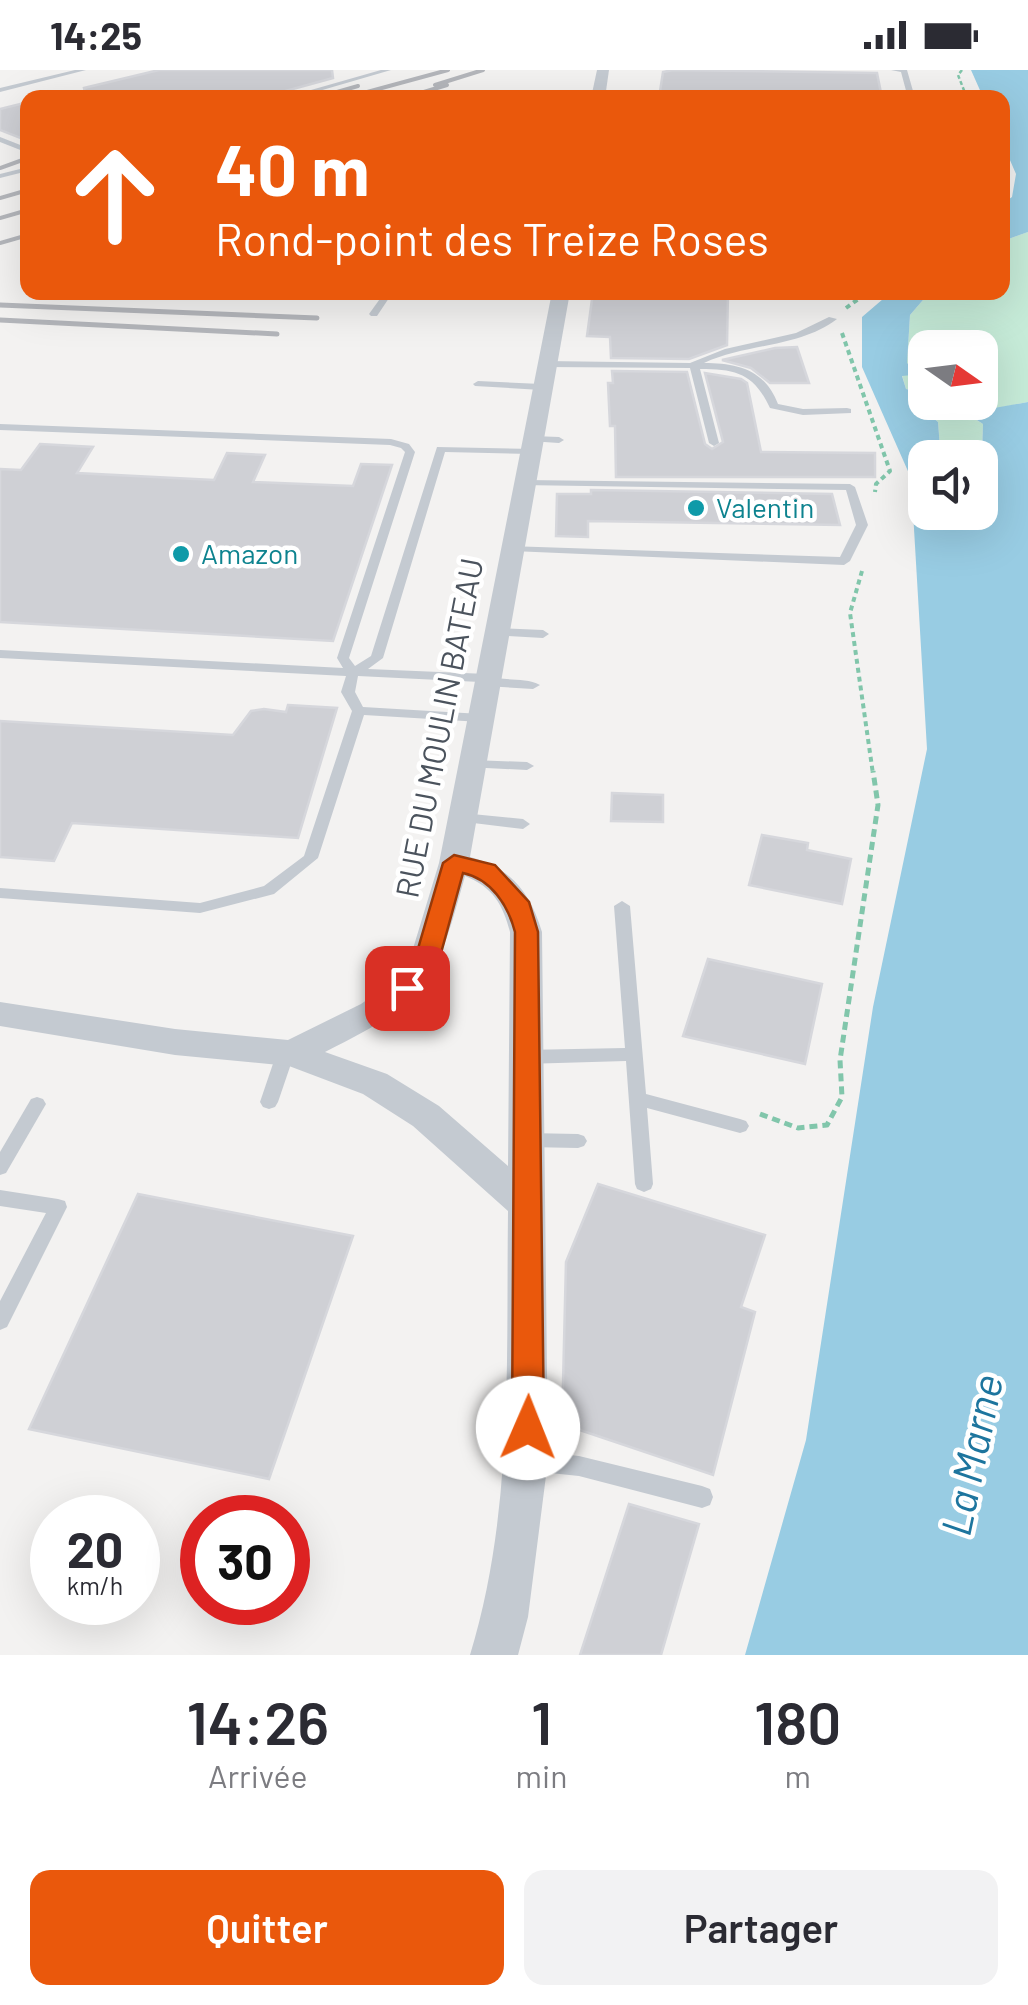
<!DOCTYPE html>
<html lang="fr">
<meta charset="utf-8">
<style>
body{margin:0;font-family:Barlow,sans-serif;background:#f2f2f3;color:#2b2b33;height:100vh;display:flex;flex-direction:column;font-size:38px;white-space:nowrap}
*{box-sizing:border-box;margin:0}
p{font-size:32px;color:#7c7c81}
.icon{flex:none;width:55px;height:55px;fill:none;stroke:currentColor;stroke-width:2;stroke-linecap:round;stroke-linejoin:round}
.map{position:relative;height:1585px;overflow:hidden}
.drawer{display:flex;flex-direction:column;background:#fff;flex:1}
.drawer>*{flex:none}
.top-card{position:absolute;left:20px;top:20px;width:990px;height:210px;border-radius:20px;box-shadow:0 10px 40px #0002;background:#ea580c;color:#fff;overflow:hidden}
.needle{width:65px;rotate:104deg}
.buttons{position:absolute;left:908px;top:260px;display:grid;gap:20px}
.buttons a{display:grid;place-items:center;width:90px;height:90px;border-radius:20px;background:#fff;box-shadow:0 10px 40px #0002;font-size:50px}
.speed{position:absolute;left:30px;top:1425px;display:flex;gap:20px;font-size:50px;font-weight:700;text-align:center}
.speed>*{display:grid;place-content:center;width:130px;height:130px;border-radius:50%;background:#fff;box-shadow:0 10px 40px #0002;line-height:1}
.speed small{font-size:25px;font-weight:400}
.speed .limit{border:15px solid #d22;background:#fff;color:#111}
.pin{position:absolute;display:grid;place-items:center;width:85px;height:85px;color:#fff;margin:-42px;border-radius:20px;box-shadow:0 5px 15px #0006}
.me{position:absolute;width:110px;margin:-55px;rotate:1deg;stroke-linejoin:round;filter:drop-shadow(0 0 8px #0008)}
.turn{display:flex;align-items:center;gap:35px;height:210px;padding:0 30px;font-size:45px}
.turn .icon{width:130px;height:130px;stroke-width:2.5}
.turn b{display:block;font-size:70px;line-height:85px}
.eta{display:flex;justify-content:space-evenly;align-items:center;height:170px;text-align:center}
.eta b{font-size:60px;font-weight:600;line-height:70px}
.action{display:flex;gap:20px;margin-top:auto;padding:20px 30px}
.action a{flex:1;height:115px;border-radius:20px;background:#ea580c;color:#fff;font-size:40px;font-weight:600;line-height:115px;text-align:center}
.action a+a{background:#f2f2f3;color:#2b2b33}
.status{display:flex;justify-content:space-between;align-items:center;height:70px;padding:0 50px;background:#fff;direction:ltr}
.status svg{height:28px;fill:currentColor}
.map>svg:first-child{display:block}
.green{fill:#c6ebd8}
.water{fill:#98cce3;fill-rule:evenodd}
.building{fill:#cfd0d5;stroke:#d6d7dc;stroke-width:2.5}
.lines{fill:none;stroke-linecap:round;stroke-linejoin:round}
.path-far2{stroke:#81c6ab;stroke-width:2.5;stroke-dasharray:4 2.5;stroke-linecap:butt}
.path-far1{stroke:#81c6ab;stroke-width:4;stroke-dasharray:5 4;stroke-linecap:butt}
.path{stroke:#81c6ab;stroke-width:5;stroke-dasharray:8 5;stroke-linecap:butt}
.service{fill:#c4cad1;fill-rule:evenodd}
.minor{fill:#c4cad1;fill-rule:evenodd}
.rail-far1{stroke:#b4b6bb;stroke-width:4}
.rail{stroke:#b4b6bb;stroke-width:5}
.route{fill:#ea580c;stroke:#983908;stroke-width:2.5}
.culture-dot{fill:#0f9aa8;stroke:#fff;stroke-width:4}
.labels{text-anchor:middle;stroke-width:9;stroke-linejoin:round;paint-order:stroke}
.far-culture-label{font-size:28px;fill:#0d838f;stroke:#fff;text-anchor:start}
.street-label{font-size:32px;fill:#4b535d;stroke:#fff}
.near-water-label{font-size:42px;font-style:italic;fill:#1d759e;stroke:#fff}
</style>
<div class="status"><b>14:25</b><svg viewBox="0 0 49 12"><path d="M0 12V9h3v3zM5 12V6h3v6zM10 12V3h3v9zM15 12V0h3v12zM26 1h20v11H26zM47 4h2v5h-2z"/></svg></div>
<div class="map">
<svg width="1028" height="1585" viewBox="0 0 1028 1585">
<rect width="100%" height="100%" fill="#f3f2f1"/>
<!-- green -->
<path class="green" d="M1028,162V332L967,344L983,354L982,382L959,384L940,378L938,352L925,341L930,333L980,332V278H925V323L906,319L902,305L920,303L907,293L910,245L929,223L1002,222L1003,171Z"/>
<!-- water -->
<g class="water">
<path d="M971,0H1028V162L1003,171V133L1012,127L1016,104L1003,74L1002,28L983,27Z"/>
<path d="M890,223H929L910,245L907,293L922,304L902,306L906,319L925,323V332L930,333L925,341L938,352L940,378L959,384L982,382L983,354L966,343L1028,332V1585H745L806,1370L873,937L927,679L911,408L862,297V247ZM925,388H980V442H925Z"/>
</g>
<!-- building -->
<g class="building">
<path d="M159,0H332L333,8L260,28H86L84,18Z"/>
<path d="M673,0L877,3L882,28H659L663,2Z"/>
<path d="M28,32V71L0,60V39Z"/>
<path d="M593,222H728L727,275L689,289L611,288L610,267L587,266Z"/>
<path d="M797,277L809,313H770L751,298L722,290L775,278Z"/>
<path d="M612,301L687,302L705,374L712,379L723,372L705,303L741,309L747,313L761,382L875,383V407H616L615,356H610L608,313H613Z"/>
<path d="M40,374L93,377L77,403L214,410L227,383L265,385L253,412L353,416L361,394L392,395L333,571L0,552V399L21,400Z"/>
<path d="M591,420L832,424L840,455L588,451V467L556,466L557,424H591Z"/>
<path d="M288,635L337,638L298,768L72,753L54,791L0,787V651L233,665L251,641L264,639L286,642Z"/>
<path d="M612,723L663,725V752L611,751Z"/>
<path d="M762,765L808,773L807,780L851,789L842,834L749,815Z"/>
<path d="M708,889L822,914L805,994L683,966Z"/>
<path d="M598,1114L765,1165L741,1237L755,1242L713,1405L562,1354L566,1192Z"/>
<path d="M138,1124L353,1166L269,1409L29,1359Z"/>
<path d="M629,1434L699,1454L661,1585H580Z"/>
</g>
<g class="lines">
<!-- path-far2 -->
<path class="path-far2" d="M962,0L958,5L967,28"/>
<!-- path-far1 -->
<g class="path-far1">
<path d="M846,238L868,222"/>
<path d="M842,263L890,401L876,414L875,422"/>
<path d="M862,501L850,543L873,704"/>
</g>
<!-- path -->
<path class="path" d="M760,1044L798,1058L827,1055L842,1027L840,990L878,735L873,701"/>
<!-- service -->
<g class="service">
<path d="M75,0H86L0,22V18Z"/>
<path d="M381,0H391L295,28H283Z"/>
<path d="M891,0H907L915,28H908L901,2Z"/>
<path d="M0,67L28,78V83L0,72Z"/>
<path d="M28,97V101L0,108V104Z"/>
<path d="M382,226L389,228L377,246H371L369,244Z"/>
<path d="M829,247L837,249C799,278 747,273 704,293C738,293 765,300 778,334L803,339L847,338L851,339V343L803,345L770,338C754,304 737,299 700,299L719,373L714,376L709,373L690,298L546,297L541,294L546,291L690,293L725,279L796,263Z"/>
<path d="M478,311L541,314L546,317L541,320L475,316L473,314Z"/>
<path d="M0,354L391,369L409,374L415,382L349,588L355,596L371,586L437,377L534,379L535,381L530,384L445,382L383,588L368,599L487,604C502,613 524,606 540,615L533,619L486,616L480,612L358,606L355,622L363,637L481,644L488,648L481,652L364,645L318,788L274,824L200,843L0,828V818L200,833L264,816L304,786L352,641L341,622L346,606L0,588V580L343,598L337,588L405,382L401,378L390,375L0,360Z"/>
<path d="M533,366L559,367L564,370L559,373L529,371V367Z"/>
<path d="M525,410L850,414L855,417L868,455L850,491L844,495L512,481L506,478L508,476L840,487L856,455L846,420L521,415V411Z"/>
<path d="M495,558L543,560L549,564L543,568L491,565V559Z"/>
<path d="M472,690L527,692L534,696L527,700L467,697L465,694Z"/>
<path d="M462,743L523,749L530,754L523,759L457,751L455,748L457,745Z"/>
<path d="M622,831L630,836L646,1024L740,1049L746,1051L749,1056L746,1061L740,1063L647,1038L653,1114L651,1119L644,1122L637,1119L635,1114L626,991L524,994L518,992L515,987L518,982L524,980L625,978L614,836Z"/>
<path d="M286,976L292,977L295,982L278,1032L275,1037L269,1039L263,1037L260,1032L277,982L280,977Z"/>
<path d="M37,1027L43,1029L46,1034L6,1103L0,1105V1082L31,1029Z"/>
<path d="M527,1063L578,1064L584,1066L587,1071L584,1076L578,1078L527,1077L521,1075L518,1070L521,1065Z"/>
<path d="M0,1120L58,1129L65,1131L67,1137L7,1257L0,1260V1231L46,1143L0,1136Z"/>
<path d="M531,1381L579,1386L702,1416L710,1419L713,1427L710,1435L702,1438L579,1406L531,1401L523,1398L520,1391L523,1384Z"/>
</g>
<!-- minor -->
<g class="minor">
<path d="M597,0H609L605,28H591Z"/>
<path d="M552,222H570L470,787C511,798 530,822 542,862L548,1390L528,1547L518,1585H470C514,1441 506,1289 508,1141L413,1056L363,1024L289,996L175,985L0,956V932L175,959L288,970L361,934L395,910L412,882L439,793ZM465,806C493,817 503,835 510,862L508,1096L439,1036L387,1004L325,982C430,929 434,918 465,806Z"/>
</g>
<!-- rail-far1 -->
<g class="rail-far1">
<path d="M435,15L483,0"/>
<path d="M316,28L358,16"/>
<path d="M345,28L448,0"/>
<path d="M404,28L447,15"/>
<path d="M0,98L28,88"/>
<path d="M0,128L28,120"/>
<path d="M0,148L28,140"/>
<path d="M0,173L28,165"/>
</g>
<!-- rail -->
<g class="rail">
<path d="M0,235L317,248"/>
<path d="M0,250L277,264"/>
</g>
</g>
<!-- route -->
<path class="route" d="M454,785L495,795L529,832L538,862L544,1358L539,1369L528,1373L516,1369L512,1358L515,862C508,835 491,809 463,803L441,883L416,924H398L395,918L417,882L443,793Z"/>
<!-- markers -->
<g class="culture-dot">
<circle cx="696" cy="438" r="10"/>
<circle cx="181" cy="484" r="10"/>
</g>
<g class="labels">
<!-- far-culture labels -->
<g class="far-culture-label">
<text x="716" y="448">Valentin</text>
<text x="201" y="494">Amazon</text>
</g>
<!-- street labels -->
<g class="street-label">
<text transform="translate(440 658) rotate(-79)" y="11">RUE DU MOULIN BATEAU</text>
</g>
<!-- near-water labels -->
<g class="near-water-label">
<text transform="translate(972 1385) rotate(-78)" y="15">La Marne</text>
</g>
</g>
</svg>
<div class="buttons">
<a><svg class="needle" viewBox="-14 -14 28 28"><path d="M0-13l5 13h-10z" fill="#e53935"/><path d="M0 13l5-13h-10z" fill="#7c7c81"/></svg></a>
<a><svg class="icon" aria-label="sound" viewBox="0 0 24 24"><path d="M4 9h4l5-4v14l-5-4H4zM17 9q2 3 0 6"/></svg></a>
</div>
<div class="speed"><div>20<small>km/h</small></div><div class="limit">30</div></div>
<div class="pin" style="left:407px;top:918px;background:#d93025"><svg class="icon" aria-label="arrive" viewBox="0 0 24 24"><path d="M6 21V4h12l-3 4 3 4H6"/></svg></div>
<svg class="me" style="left:528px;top:1358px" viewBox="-20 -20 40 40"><circle r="19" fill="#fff"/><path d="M0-13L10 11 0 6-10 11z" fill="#ea580c"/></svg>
<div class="top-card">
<div class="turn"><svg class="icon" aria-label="ahead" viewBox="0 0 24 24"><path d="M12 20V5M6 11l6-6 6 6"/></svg><div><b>40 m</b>Rond-point des Treize Roses</div></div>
</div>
</div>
<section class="drawer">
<div class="eta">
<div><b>14:26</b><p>Arrivée</p></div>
<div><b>1</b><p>min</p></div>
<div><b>180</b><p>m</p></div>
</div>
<div class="action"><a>Quitter</a><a>Partager</a></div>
</section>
